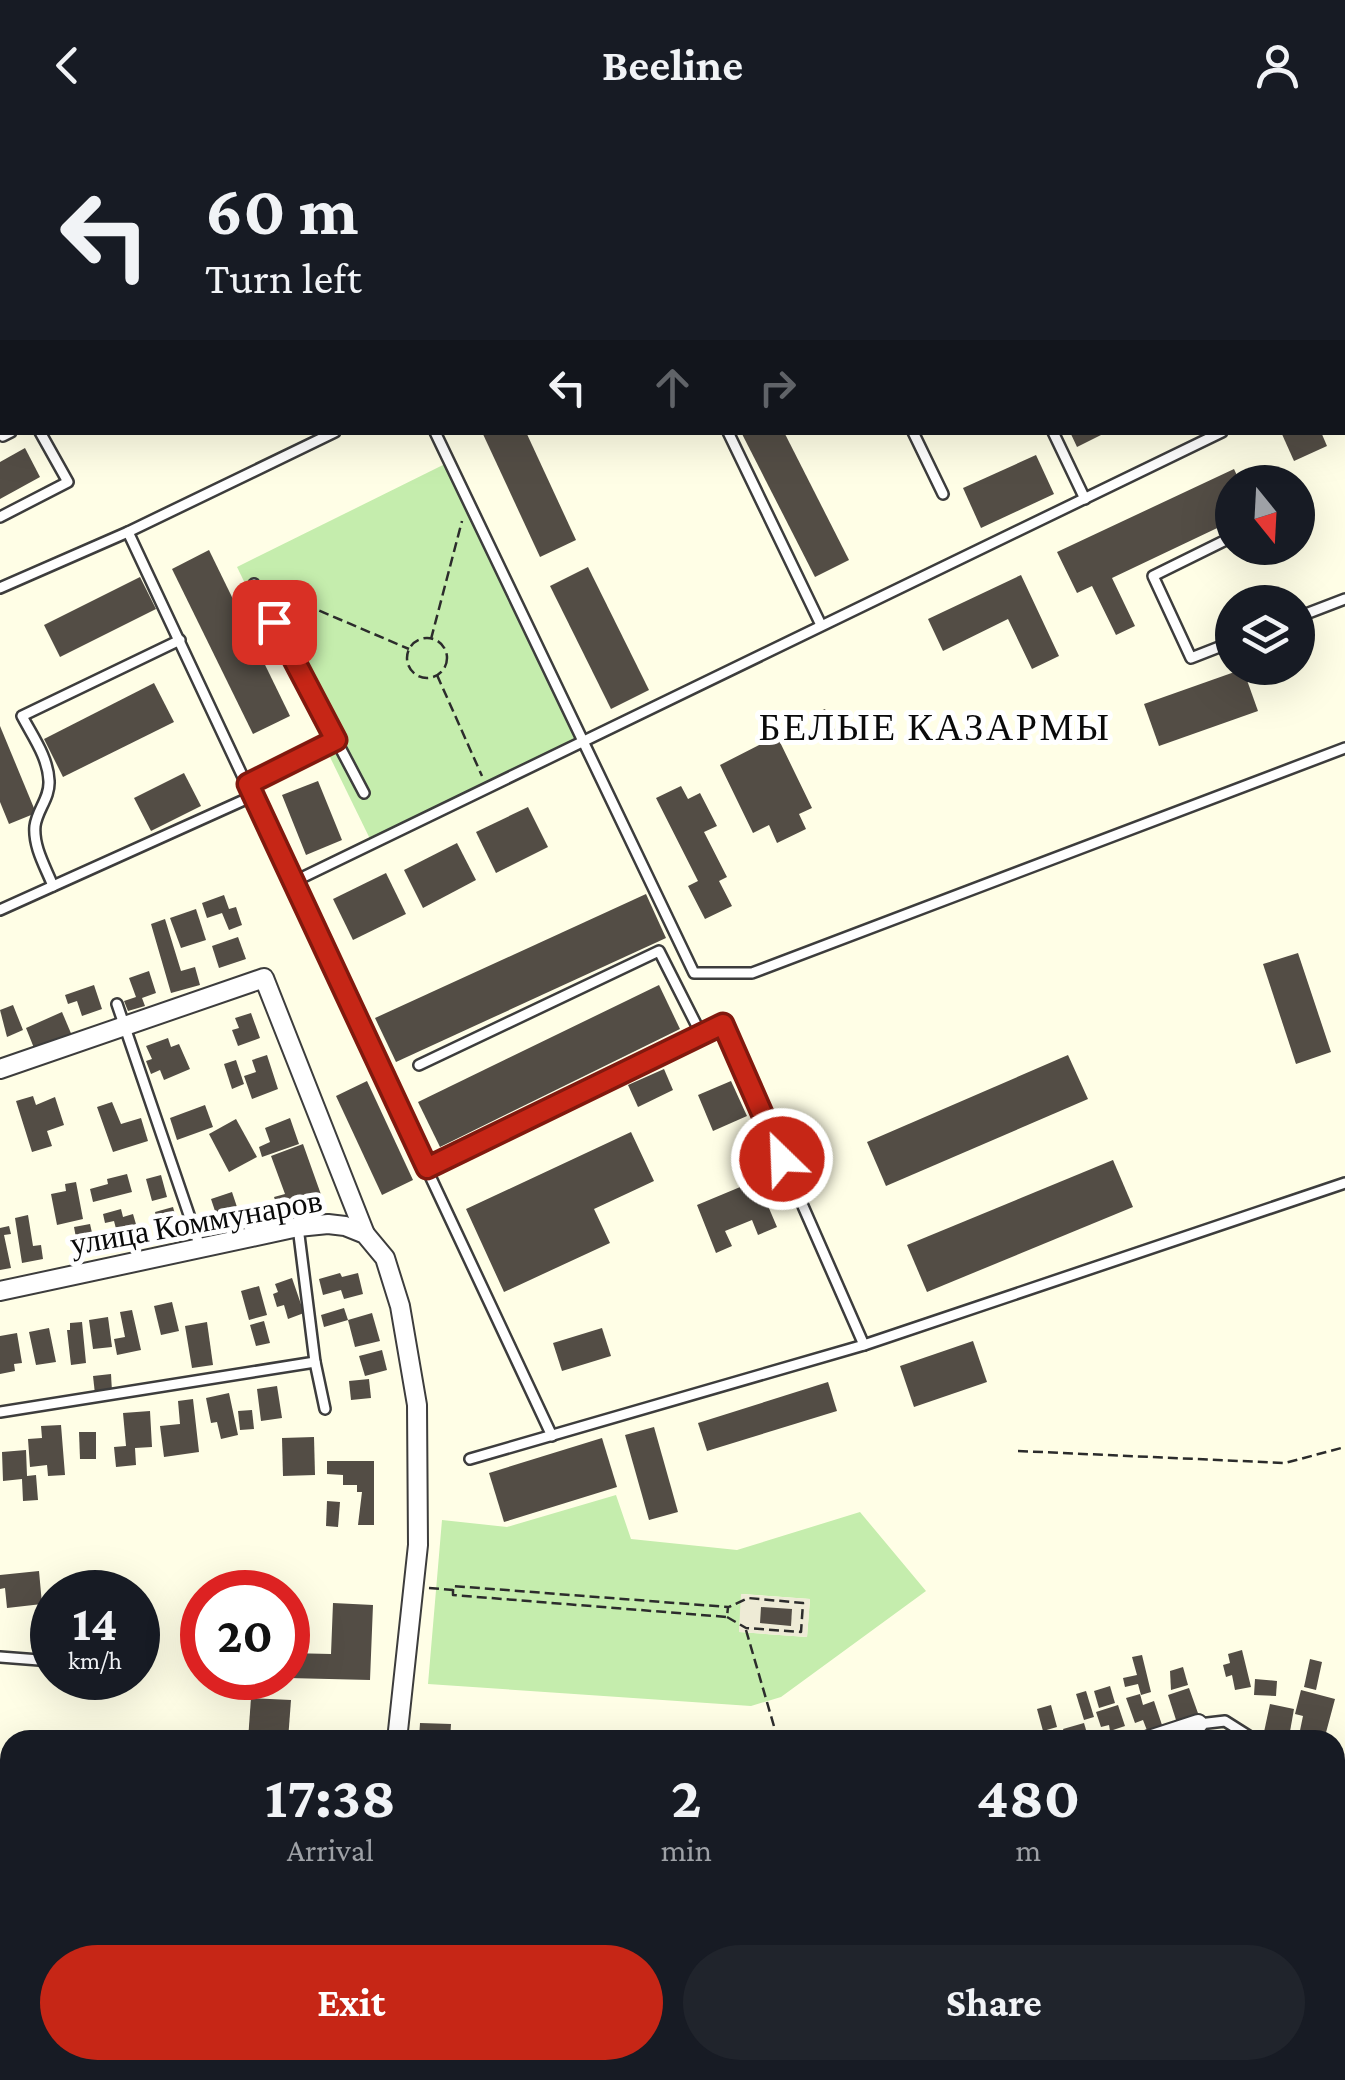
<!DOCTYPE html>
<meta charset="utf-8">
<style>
body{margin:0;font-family:"Crimson Pro",serif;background:#20242c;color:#f1f3f6;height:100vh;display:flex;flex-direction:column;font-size:38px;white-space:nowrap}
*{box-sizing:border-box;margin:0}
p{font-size:32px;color:#9ea1a6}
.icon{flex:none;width:55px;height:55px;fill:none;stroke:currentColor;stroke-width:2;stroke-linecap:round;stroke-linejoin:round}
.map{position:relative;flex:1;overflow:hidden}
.details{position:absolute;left:0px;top:1600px;width:1345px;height:350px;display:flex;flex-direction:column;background:#171b24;border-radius:30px 30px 0 0;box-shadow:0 10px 40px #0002}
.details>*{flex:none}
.banner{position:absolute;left:0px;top:0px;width:1345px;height:305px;box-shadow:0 10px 40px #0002;background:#171b24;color:#f1f3f6;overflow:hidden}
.needle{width:65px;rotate:162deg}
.buttons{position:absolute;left:1215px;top:335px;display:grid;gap:20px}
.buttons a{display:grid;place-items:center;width:100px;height:100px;border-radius:50%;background:#171b24;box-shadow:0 10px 40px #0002;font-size:50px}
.speed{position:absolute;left:30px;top:1440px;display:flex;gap:20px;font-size:50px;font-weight:700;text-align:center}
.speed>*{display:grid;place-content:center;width:130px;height:130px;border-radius:50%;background:#171b24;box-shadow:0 10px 40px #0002;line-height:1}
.speed small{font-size:25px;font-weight:400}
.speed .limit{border:15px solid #d22;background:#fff;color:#111}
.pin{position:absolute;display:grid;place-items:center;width:85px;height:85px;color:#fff;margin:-42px;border-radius:20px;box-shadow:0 5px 15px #0006}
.me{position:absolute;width:110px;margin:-55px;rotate:336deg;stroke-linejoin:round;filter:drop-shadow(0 0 8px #0008)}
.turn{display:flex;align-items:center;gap:35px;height:210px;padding:0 40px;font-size:45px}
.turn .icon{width:130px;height:130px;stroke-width:2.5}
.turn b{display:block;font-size:70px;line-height:85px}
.lanes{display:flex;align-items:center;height:95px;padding:0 40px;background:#0003;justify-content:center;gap:50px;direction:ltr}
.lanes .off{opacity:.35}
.eta{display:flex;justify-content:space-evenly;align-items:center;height:170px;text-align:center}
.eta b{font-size:60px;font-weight:700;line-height:70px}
.button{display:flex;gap:20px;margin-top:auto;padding:20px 40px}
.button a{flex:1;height:115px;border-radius:60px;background:#c62616;color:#fff;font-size:40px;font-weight:700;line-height:115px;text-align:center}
.button a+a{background:#20242c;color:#f1f3f6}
header{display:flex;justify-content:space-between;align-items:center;height:130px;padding:0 40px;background:#171b24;font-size:45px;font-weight:700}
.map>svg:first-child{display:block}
.green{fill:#c5edad;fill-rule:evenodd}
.plaza{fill:#eeebd6}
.building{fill:#534d45}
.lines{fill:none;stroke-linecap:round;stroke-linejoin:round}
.service-casing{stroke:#3d3d3d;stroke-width:14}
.minor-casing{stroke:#3d3d3d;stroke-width:22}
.path{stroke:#2c2c2c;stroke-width:2.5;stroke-dasharray:10 5;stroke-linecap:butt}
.service{stroke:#fff;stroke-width:9}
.minor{stroke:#fff;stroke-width:18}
.route-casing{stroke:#81190e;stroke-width:25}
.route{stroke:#c62616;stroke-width:18}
.labels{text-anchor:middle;stroke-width:10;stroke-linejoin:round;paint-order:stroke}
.street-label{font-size:32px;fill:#0a0a0a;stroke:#fff}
.quarter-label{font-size:38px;letter-spacing:2.5px;fill:#0a0a0a;stroke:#fff}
</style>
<header><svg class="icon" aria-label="back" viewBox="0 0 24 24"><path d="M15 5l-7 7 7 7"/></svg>Beeline<svg class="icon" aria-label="person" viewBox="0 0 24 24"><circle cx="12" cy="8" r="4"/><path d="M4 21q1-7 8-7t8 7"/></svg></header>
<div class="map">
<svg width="1345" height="1950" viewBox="0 0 1345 1950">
<rect width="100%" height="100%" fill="#fffee6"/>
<!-- green -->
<g class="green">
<path d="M449,332L582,610L372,713L237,437Z"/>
<path d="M616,1365L631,1409L737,1420L860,1382L926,1461L781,1567L751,1576L428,1554L442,1390L507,1397ZM742,1464L810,1469L807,1507L739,1502Z"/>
</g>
<!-- plaza -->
<path class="plaza" d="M741,1464L810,1469L807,1507L739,1502Z"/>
<!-- building -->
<g class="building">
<path d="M482,302H526L576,410L540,427Z"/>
<path d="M741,302H784L849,430L815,447Z"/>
<path d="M1070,302H1107L1077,317Z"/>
<path d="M1281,302H1321L1327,316L1294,331Z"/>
<path d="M25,318L40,347L0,369V332Z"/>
<path d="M1036,325L1054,364L981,398L963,358Z"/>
<path d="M1234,339L1240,352H1232V391L1112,448L1135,496L1116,505L1092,456L1077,463L1057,422Z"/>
<path d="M209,420L290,586L253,604L172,439Z"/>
<path d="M588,437L649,560L611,579L550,456Z"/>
<path d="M1021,445L1059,526L1032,539L1008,489L943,521L928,489Z"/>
<path d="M140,447L156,479L60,527L44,495Z"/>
<path d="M1243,539L1258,581L1159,616L1144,574Z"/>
<path d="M154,553L174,592L63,647L44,609Z"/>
<path d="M825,579L835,600L822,606L813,584Z"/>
<path d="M0,596L36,683L9,694L0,672Z"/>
<path d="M777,606L812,678L799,684L806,699L777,713L769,695L753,703L720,635Z"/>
<path d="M184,643L201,676L151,701L134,668Z"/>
<path d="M318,651L342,710L306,725L282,665Z"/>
<path d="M681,656L688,669L700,663L717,696L704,702L727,747L719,751L732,776L705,789L688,756L698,751L656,668Z"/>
<path d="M528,677L548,717L496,743L476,702Z"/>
<path d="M457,713L476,750L423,778L404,740Z"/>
<path d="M386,743L406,784L353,810L333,769Z"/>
<path d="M646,764L666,808L396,932L375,888Z"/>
<path d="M224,765L229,779L236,777L242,795L229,800L222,783L207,788L202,773Z"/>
<path d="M196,779L206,810L181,818L170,788Z"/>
<path d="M165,789L181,841L195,837L200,855L171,863L151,794Z"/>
<path d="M238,807L246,829L219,838L212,816Z"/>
<path d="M1298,823L1331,922L1296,934L1263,834Z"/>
<path d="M149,841L156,863L142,868L145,876L128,881L124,871L136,867L129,848Z"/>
<path d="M94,855L102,879L82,886L77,871L68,874L65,865Z"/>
<path d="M659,855L680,899L440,1017L418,972Z"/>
<path d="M13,875L23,900L7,907L0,880Z"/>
<path d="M62,882L73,908L36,923L26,898Z"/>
<path d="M251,883L260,908L238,916L232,900L239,898L235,888Z"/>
<path d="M168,908L171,917L179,914L190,939L164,950L160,940L151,944L146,931L152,929L146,916Z"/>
<path d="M267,925L278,959L252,969L244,946L256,942L252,930Z"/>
<path d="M1068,925L1088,969L886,1056L867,1012Z"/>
<path d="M236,930L244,954L232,959L224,934Z"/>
<path d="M664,939L673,960L638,977L628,955Z"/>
<path d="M367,951L413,1050L382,1065L336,966Z"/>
<path d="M731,951L747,986L713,1001L698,965Z"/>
<path d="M33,966L36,975L55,967L64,995L47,1001L52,1016L32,1022L16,971Z"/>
<path d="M112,972L121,994L141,988L148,1011L113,1022L97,977Z"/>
<path d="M205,975L213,997L177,1010L170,988Z"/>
<path d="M290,988L299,1014L262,1027L259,1017L270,1012L265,998Z"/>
<path d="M236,989L257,1027L229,1042L209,1004Z"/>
<path d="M631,1002L654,1051L594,1079L610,1113L504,1162L466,1079Z"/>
<path d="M303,1014L324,1073L281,1088L274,1067L285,1064L271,1026Z"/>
<path d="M1113,1030L1133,1077L927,1162L907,1115Z"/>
<path d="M127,1044L132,1062L93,1072L90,1059L108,1054L107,1049Z"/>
<path d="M161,1045L167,1067L152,1071L146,1049Z"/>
<path d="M757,1050L777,1097L758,1105L752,1090L725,1101L732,1116L716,1123L697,1075Z"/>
<path d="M76,1052L83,1089L57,1095L51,1064L66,1061L65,1054Z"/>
<path d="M232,1062L242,1092L207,1104L201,1089L216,1084L211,1069Z"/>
<path d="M173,1077L180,1102L162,1107L155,1082Z"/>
<path d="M121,1079L123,1087L133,1084L140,1108L120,1114L114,1091L105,1093L103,1084Z"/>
<path d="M28,1085L33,1116L41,1115L43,1129L22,1133L15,1088Z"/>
<path d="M90,1094L96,1120L79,1124L74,1097Z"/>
<path d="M9,1096L11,1104L4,1105L11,1138L0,1140V1098Z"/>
<path d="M340,1143L342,1147L358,1143L363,1164L344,1169L341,1160L323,1165L319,1149Z"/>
<path d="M292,1148L304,1183L288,1189L284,1175L277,1177L273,1164L278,1162L275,1154Z"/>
<path d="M259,1156L267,1185L249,1190L241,1161Z"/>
<path d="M172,1172L179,1201L161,1205L154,1176Z"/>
<path d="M344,1178L348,1190L324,1197L321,1185Z"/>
<path d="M132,1180L141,1220L117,1225L114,1209L125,1207L120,1182Z"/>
<path d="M372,1183L380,1211L355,1217L348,1190Z"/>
<path d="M108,1187L112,1217L93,1219L89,1190Z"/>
<path d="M264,1191L270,1213L256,1216L250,1195Z"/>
<path d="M82,1192L86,1233L71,1235L67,1200H70V1193Z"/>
<path d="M207,1192L213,1235L192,1238L185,1196Z"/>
<path d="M49,1198L56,1232L36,1235L29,1202Z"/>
<path d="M602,1198L611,1226L562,1241L553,1213Z"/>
<path d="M17,1203L22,1233L14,1234L15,1241L0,1244V1206Z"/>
<path d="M973,1211L987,1252L914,1277L900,1236Z"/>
<path d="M382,1220L387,1240L365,1246L359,1226Z"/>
<path d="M111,1244L112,1262L95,1264L93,1246Z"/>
<path d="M369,1249L371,1268L351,1270L349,1251Z"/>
<path d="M828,1252L837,1281L707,1321L698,1293Z"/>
<path d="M277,1256L282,1288L261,1291L257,1259Z"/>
<path d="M229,1263L238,1305L221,1309L217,1292L211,1293L206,1268Z"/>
<path d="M193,1269L199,1322L164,1327L160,1296L180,1294L178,1271Z"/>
<path d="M252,1280L254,1299L240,1300L238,1281Z"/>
<path d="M150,1281L152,1317L135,1318L136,1335L116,1337L114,1317L126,1316L123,1283Z"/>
<path d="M61,1295L65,1345L48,1346L47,1335L30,1337L28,1309L42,1308L41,1296Z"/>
<path d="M654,1297L678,1382L649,1390L625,1305Z"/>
<path d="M79,1302H96V1329H80Z"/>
<path d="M314,1307L315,1345L283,1346L282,1308Z"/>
<path d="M602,1308L617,1357L504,1392L489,1343Z"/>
<path d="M26,1320L27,1346L36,1345L38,1370L23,1371L22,1349L3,1351L2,1322Z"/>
<path d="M327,1331H374V1395H358L362,1362H357V1355H343V1345L327,1344Z"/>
<path d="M327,1371L340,1372L338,1397L326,1396Z"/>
<path d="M39,1441L42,1474L7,1478L5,1458L0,1459V1445Z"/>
<path d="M333,1473L373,1475L370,1550L288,1548V1523L331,1524Z"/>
<path d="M761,1477L792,1479L791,1496L760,1493Z"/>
<path d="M1242,1520L1251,1557L1235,1560L1232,1545L1226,1547L1223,1535L1230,1533L1228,1524Z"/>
<path d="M1142,1525L1151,1562L1141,1565L1138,1554L1125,1557L1123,1548L1137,1545L1132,1527Z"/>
<path d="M1310,1529L1322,1532L1316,1560L1304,1557Z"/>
<path d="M1183,1537L1188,1555L1171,1560L1170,1541Z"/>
<path d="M1255,1549L1277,1551L1276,1566L1254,1565Z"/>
<path d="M1110,1556L1115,1573L1099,1578L1094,1561Z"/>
<path d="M1189,1558L1199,1586L1177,1593L1168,1565Z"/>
<path d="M1301,1560L1335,1569L1324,1610H1298L1303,1586L1295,1584Z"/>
<path d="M1086,1561L1094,1587L1084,1590L1076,1564Z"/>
<path d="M1140,1564L1143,1575L1154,1571L1163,1598L1148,1603L1143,1590L1135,1593L1126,1568Z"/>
<path d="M251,1568L291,1570L288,1610H248Z"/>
<path d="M1270,1574L1294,1579L1289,1607L1264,1602Z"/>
<path d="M1051,1575L1057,1597L1043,1601L1037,1579Z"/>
<path d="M1118,1575L1125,1596L1110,1601L1109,1595L1101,1597L1096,1582Z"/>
<path d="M420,1593L451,1594L450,1610H419Z"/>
<path d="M1084,1593L1089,1610H1067L1063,1599Z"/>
<rect x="226" y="1940" width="27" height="10"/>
<path d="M674,1940L710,1941L709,1950H674Z"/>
<path d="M743,1940H772V1950H744Z"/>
<path d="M893,1940H905L906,1944L913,1940H932L935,1950H896Z"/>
<path d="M1117,1940H1145L1148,1950H1090Z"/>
<path d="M1156,1940H1238L1242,1950H1159Z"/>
<path d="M1248,1940H1327L1330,1950H1251Z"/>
</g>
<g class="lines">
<defs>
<g id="service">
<path d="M316,0L317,2"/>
<path d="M506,0L507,2"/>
<path d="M816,0L817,2"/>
<path d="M1146,0L1148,2"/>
<path d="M124,2L128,0"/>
<path d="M645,2L650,0"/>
<path d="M929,2L934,0"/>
<path d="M1046,2L1052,0"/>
<path d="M1342,52L1345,51"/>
<path d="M1342,245L1345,243"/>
<path d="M0,301L3,306L11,302"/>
<path d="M435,302L694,843H752L1345,618"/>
<path d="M728,302L821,495"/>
<path d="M913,302L943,364"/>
<path d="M1053,302L1085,369"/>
<path d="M0,387L68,352L40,302"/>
<path d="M128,402L552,1306"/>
<path d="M1232,407L1153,446L1191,528L1232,512"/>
<path d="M254,454L364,663"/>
<path d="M0,458L128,402L335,302"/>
<path d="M1298,487L1345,469"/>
<path d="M248,654L336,610"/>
<path d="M293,752L1222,302"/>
<path d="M53,756C46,738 33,717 35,696C37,680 50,668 49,651C48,627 33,607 22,586L180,510"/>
<path d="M0,780L253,666"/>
<path d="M117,874L200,1117"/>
<path d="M419,935L659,821L701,904"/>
<path d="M427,1039L723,894L864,1215"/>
<path d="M315,1232L325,1279"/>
<path d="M0,1282L315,1232L298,1097"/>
<path d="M470,1329L864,1215L1345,1053"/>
<path d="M0,1527L52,1531"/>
<path d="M1199,1594L1225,1591L1255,1610"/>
<path d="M1335,1655L1345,1659"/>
</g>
<g id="minor">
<path d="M0,939L264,848L365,1104"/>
<path d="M0,1161L298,1097L328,1094L345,1096L365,1104L385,1128L400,1176L417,1275L418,1415L397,1610"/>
<path d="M1149,1610L1198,1594"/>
<path d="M0,1677L10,1678"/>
<path d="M1335,1696L1345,1690"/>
<path d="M0,1859H10"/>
<path d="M1335,1871L1345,1899"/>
<path d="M597,1940L601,1950"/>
<path d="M362,1950L363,1940"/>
</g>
</defs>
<!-- service casing -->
<use href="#service" class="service-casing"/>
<!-- minor casing -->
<use href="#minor" class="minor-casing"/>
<!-- path -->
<g class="path">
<path d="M701,0L702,2"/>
<path d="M601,2H606"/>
<path d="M623,2L628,0"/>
<path d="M906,2L911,0"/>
<path d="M277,466L292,469L409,519"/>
<circle cx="427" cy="528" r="20"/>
<path d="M431,509L462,391"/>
<path d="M437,545L482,646"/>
<path d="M1018,1321L1285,1333L1345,1317"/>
<path d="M429,1458L453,1460V1456L728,1477L727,1487L453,1465V1460"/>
<path d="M727,1487L746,1498L801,1502L803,1473L748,1468L729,1477"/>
<path d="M746,1500L778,1610"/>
</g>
<!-- service -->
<use href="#service" class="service"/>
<!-- minor -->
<use href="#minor" class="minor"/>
</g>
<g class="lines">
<defs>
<path id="route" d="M274,492L336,610L248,654L427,1038L723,894L782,1029"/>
</defs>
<!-- route casing -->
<use href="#route" class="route-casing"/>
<!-- route -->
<use href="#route" class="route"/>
</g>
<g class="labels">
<!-- street labels -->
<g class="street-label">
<text transform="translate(196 1092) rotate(-10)" y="11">улица Коммунаров</text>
</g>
<!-- quarter labels -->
<g class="quarter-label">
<text x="935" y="610">БЕЛЫЕ КАЗАРМЫ</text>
</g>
</g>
</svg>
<div class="buttons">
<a><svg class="needle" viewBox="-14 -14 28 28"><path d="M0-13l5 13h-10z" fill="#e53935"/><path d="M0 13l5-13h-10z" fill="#9ea1a6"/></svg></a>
<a><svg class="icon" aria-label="layers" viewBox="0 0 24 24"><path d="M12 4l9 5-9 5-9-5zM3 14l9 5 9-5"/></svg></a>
</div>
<div class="speed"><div>14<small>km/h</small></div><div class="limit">20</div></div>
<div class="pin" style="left:274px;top:492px;background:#d93025"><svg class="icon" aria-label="arrive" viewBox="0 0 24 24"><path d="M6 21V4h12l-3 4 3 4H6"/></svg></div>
<svg class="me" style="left:782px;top:1029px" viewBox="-20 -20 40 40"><circle r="17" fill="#c62616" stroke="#fff" stroke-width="3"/><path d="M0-11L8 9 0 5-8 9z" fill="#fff"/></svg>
<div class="banner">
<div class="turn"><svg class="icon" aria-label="left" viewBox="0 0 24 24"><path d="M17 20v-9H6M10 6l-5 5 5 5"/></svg><div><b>60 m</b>Turn left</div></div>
<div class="lanes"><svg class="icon" aria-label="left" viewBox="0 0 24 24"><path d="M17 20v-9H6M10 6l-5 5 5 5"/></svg><svg class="icon off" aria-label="ahead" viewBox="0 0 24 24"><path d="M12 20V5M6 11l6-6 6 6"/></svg><svg class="icon off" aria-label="right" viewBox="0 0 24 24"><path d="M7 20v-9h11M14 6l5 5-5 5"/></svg></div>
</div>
<section class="details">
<div class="eta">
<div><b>17:38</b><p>Arrival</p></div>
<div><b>2</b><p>min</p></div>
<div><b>480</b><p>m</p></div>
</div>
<div class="button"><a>Exit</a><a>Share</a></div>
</section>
</div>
